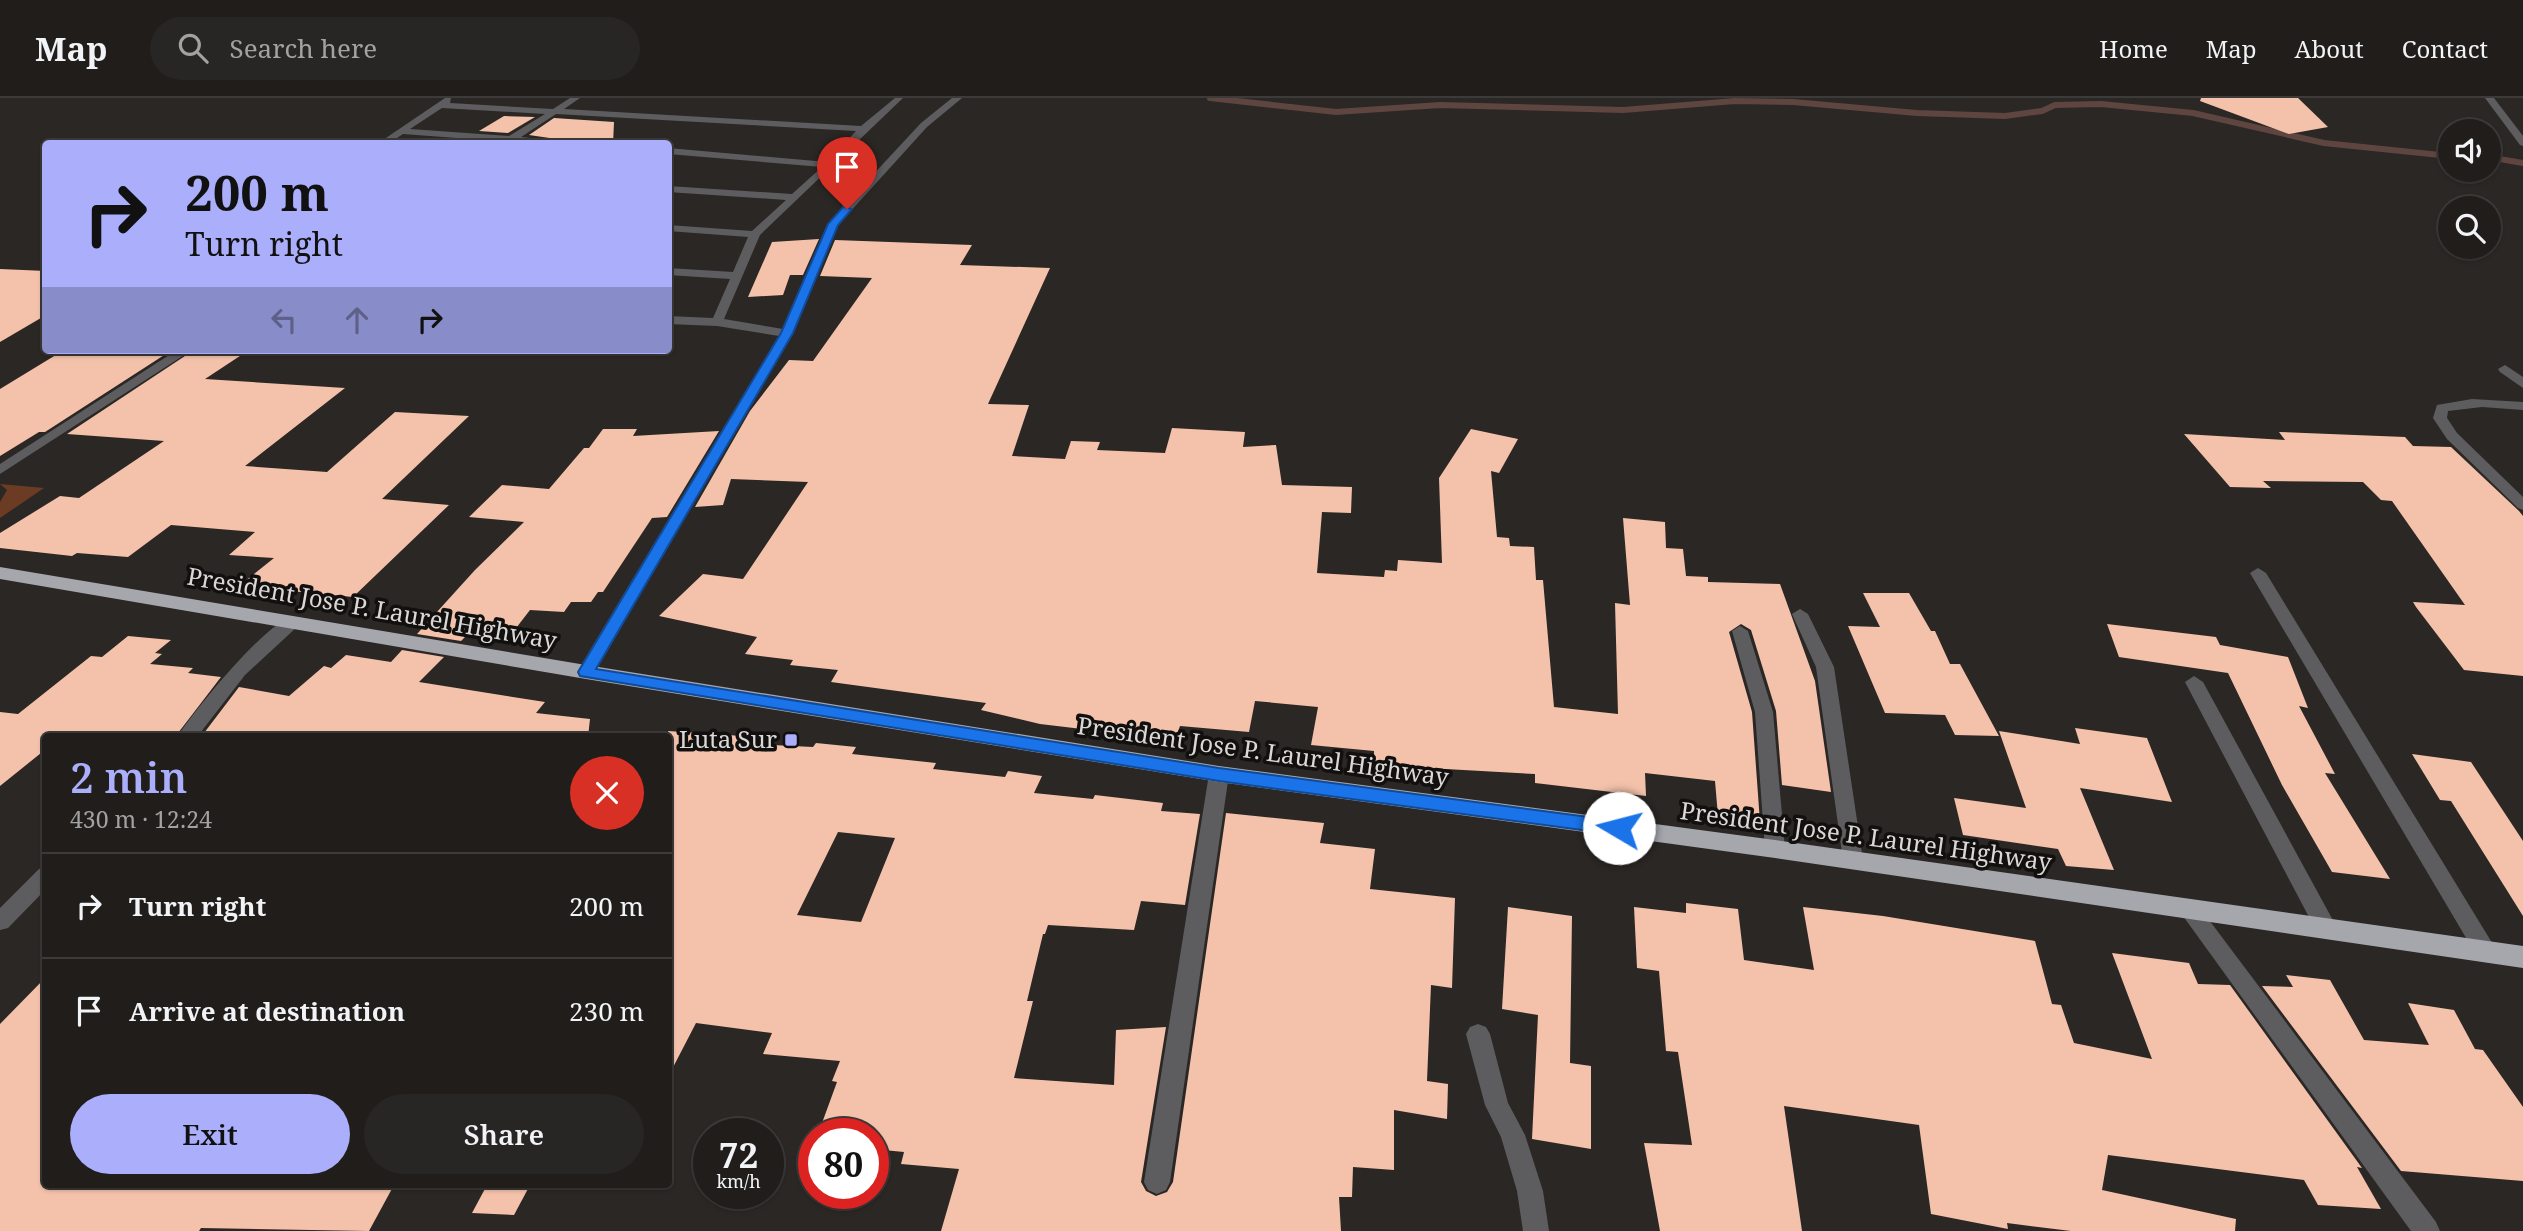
<!DOCTYPE html>
<meta charset="utf-8">
<style>
body{margin:0;font-family:"Noto Serif",serif;background:#282624;color:#f1f3f6;height:100vh;display:flex;flex-direction:column;font-size:26px;white-space:nowrap}
*{box-sizing:border-box;margin:0}
p{font-size:23px;color:#a2a2a3}
.icon{flex:none;width:38px;height:38px;fill:none;stroke:currentColor;stroke-width:2;stroke-linecap:round;stroke-linejoin:round}
.map{position:relative;flex:1;overflow:hidden}
.panel{position:absolute;left:42px;top:635px;width:630px;height:455px;display:flex;flex-direction:column;background:#201d1b;border-radius:7px;box-shadow:0 2px 5px #0004,0 0 0 2px #3d3b3a}
.panel>*{flex:none}
.top-card{position:absolute;left:42px;top:42px;width:630px;height:214px;border-radius:7px;box-shadow:0 2px 5px #0004,0 0 0 2px #3d3b3a;background:#abaffb;color:#111;overflow:hidden}
.controls{position:absolute;left:2438px;top:21px;display:grid;gap:14px}
.controls a{display:grid;place-items:center;width:63px;height:63px;border-radius:50%;background:#201d1b;box-shadow:0 2px 5px #0004,0 0 0 2px #3d3b3a;font-size:35px}
.speed{position:absolute;left:693px;top:1020px;display:flex;gap:14px;font-size:35px;font-weight:700;text-align:center}
.speed>*{display:grid;place-content:center;width:91px;height:91px;border-radius:50%;background:#201d1b;box-shadow:0 2px 5px #0004,0 0 0 2px #3d3b3a;line-height:1}
.speed small{font-size:18px;font-weight:400}
.speed .limit{border:10px solid #d22;background:#fff;color:#111}
.pin{position:absolute;display:grid;place-items:center;width:60px;height:60px;color:#fff;margin:-72px -30px;border-radius:50% 50% 50% 0;rotate:-45deg;box-shadow:0 0 7px #0007}
.pin .icon{rotate:45deg}
.me{position:absolute;width:77px;margin:-38px;rotate:278deg;stroke-linejoin:round;filter:drop-shadow(0 0 5px #0008)}
.turn{display:flex;align-items:center;gap:24px;height:147px;padding:0 28px;font-size:32px}
.turn .icon{width:91px;height:91px;stroke-width:2.5}
.turn b{display:block;font-size:49px;line-height:60px}
.lanes{display:flex;align-items:center;height:66px;padding:0 28px;background:#0003;justify-content:center;gap:35px;direction:ltr}
.lanes .off{opacity:.35}
.round{display:grid;place-items:center;flex:none;width:74px;height:74px;border-radius:37px;background:#282624}
.summary{display:flex;align-items:center;justify-content:space-between;height:119px;padding:0 28px}
h1{font-size:42px;font-weight:600;line-height:52px;color:#abaffb}
.primary-button{display:flex;gap:14px;margin-top:auto;padding:14px 28px}
.primary-button a{flex:1;height:80px;border-radius:42px;background:#abaffb;color:#111;font-size:28px;font-weight:600;line-height:80px;text-align:center}
.primary-button a+a{background:#282624;color:#f1f3f6}
ul{padding:0;list-style:none}
li{display:flex;align-items:center;gap:21px;height:105px;padding:0 28px;border-top:2px solid #3d3b3a}
li div{flex:1}
li b{display:block;font-size:26px}
li em{font-style:normal}
header{display:flex;align-items:center;gap:42px;box-sizing:border-box;height:98px;padding:0 35px;background:#201d1b;border-bottom:2px solid #3d3b3a}
header strong{font-size:33px}
nav{display:flex;gap:38px;margin-inline-start:auto;font-size:24px}
.search{width:490px;height:63px;background:#282624;display:flex;align-items:center;gap:18px;box-sizing:border-box;padding:0 24px;border-radius:38px;color:#a2a2a3;font-size:26px}
.map>svg:first-child{display:block}
.green{fill:#6c3b24}
.lines{fill:none;stroke-linecap:round;stroke-linejoin:round}
.stream{stroke:#5e4540;stroke-width:6}
.building{fill:#f4c2ab;fill-rule:evenodd}
.minor{fill:#5d5d60;fill-rule:evenodd}
.highway{fill:#a6a7ad;fill-rule:evenodd}
.route{fill:#1a73e8;stroke:#114b97;stroke-width:2}
.poi-dot{fill:#abaffb;stroke:#12100f;stroke-width:2.5}
.labels{text-anchor:middle;stroke-width:7;stroke-linejoin:round;paint-order:stroke}
.street-label{font-size:24px;fill:#dad7d6;stroke:#12100f}
.poi-label{font-size:24px;fill:#dad7d6;stroke:#12100f;text-anchor:end}
</style>
<header>
<strong>Map</strong>
<div class="search"><svg class="icon" aria-label="search" viewBox="0 0 24 24"><circle cx="10" cy="10" r="6"/><path d="M15 15l6 6"/></svg>Search here</div>
<nav><a>Home</a><a>Map</a><a>About</a><a>Contact</a></nav>
</header>
<div class="map">
<svg width="2523" height="1133" viewBox="0 0 2523 1133">
<rect width="100%" height="100%" fill="#2b2724"/>
<!-- green -->
<path class="green" d="M0,386L44,390L0,420V404L7,392Z"/>
<g class="lines">
<!-- stream -->
<g class="stream">
<path d="M1210,0L1336,14L1440,7L1623,12L1735,3L1793,4L1917,15L2005,18L2042,13L2055,7L2101,6L2193,15L2324,45L2450,58"/>
<path d="M2488,59L2523,65"/>
</g>
</g>
<!-- building -->
<g class="building">
<path d="M2201,0H2298L2328,29L2289,36L2200,3Z"/>
<path d="M504,18L535,19L508,35L479,33Z"/>
<path d="M554,20L614,24L613,46H591L529,37Z"/>
<path d="M819,141L803,177H790L783,197L748,199L772,144Z"/>
<path d="M835,142L972,147L960,167L1050,170L988,306L1029,307L1012,358L1065,361L1071,343L1100,344L1097,352L1165,355L1172,330L1245,334L1243,349L1276,347L1282,387L1352,389L1351,415L1322,414L1317,475L1384,479L1385,472L1397,473L1398,462L1442,465L1439,380L1471,331L1518,341L1499,375L1491,373L1497,439L1509,440L1510,448L1534,449L1536,482H1543L1554,609L1618,616L1615,505L1630,507L1623,420L1665,424L1666,450L1683,451L1686,478L1708,479V484L1780,486L1815,583L1831,694L1782,687L1776,613L1751,532L1741,526L1729,534L1752,614L1760,724L1718,718L1715,683L1645,675L1646,698L1535,685V676L1374,667V653L1311,647L1318,609L1255,603L1249,634L1180,628L1175,642L1040,626L981,612L986,605L831,584L838,572L790,567L793,562L745,556L757,539L659,518L703,476L743,481L808,384L731,381L723,407L695,409L750,313L789,262L813,263L872,180L820,178Z"/>
<path d="M0,171L46,173V217L0,244Z"/>
<path d="M64,252H172L45,334H39L0,358V291Z"/>
<path d="M194,252H249L205,281L345,290L245,368L327,374L395,314L469,318L382,401L449,407L353,499L239,488L274,460L229,457L255,434L171,427L128,459L77,455L72,458L0,450V435L60,398L79,400L164,343L67,336Z"/>
<path d="M603,331H637L633,338L719,333L667,419L652,420L603,494H598L591,504H571L564,514L530,512L513,534L472,532L461,543L417,536L475,472L524,424L469,419L502,387L549,391L584,350H589Z"/>
<path d="M2279,334L2405,339L2413,348L2451,349L2519,413L2523,418V578L2464,572L2416,509L2413,504L2465,507L2392,403L2381,402L2363,384L2263,383L2271,390L2230,389L2184,336L2285,342Z"/>
<path d="M1863,495H1909L1931,533H1935L1950,566H1960L1999,638L1955,637L1945,617L1885,615L1848,528L1880,529Z"/>
<path d="M2107,526L2216,539L2220,547L2288,559L2308,610L2299,608L2335,676L2325,675L2390,781L2332,774L2282,687L2228,575L2119,559Z"/>
<path d="M128,538L171,542L155,555L162,556L150,566L193,570L188,575L221,579L175,639H46V651L0,688V614L18,616L91,558L102,559Z"/>
<path d="M402,552L444,559L419,584L545,604L536,615L590,621L588,639H201L239,589L289,598L324,568L331,570L346,557L391,564Z"/>
<path d="M2075,630L2147,640L2172,704L2080,690L2114,772L2066,768L2058,751L1963,737L1954,700L2026,710L1999,633L2080,646Z"/>
<path d="M668,633L757,639L753,646L813,649L816,645L856,649L852,656L936,665L933,671L1005,679L1008,673L1042,678L1034,695L1093,701L1095,697L1163,705L1161,713L1200,716L1185,807L1141,803L1134,832L1048,827L1045,836H1043L1027,903H1033L1014,980L1114,987L1116,932L1166,929L1141,1084L1146,1093L1156,1098L1167,1094L1173,1084L1226,715L1324,725L1320,745L1375,751L1370,791L1455,800L1452,890L1431,887L1427,983L1448,986L1447,1021L1394,1012V1072L1353,1069L1352,1099H1339L1341,1133H941L959,1071L901,1066L904,1054L873,1051V1036H818L837,984L832,983L840,963L763,956L772,935L696,925L668,979ZM838,734L895,740L861,824L797,817Z"/>
<path d="M2412,656L2471,664L2523,743V818L2451,703L2440,702Z"/>
<path d="M1686,805L1738,811L1744,862L1814,872L1803,809L1883,818L2035,843L2052,906L2061,907L2074,945L2152,961L2112,855L2189,865L2198,886L2230,887L2362,1070L2357,1069L2381,1111L2318,1107L2304,1082L2108,1057L2102,1092L2236,1121L2235,1133H2071L2007,1125L2008,1131L1931,1116L1919,1027L1784,1008L1802,1133H1660L1644,1045L1692,1047L1678,954L1666,953L1659,873L1637,870L1634,809L1686,815Z"/>
<path d="M1508,809L1572,818L1570,965L1591,968V1051L1532,1041L1538,917L1502,911Z"/>
<path d="M2286,877L2330,882L2364,942L2429,947L2408,905L2454,912L2475,951L2483,952L2523,1009V1083L2401,1073L2262,888L2293,889Z"/>
<path d="M46,879V1087H394L369,1133L201,1130L199,1133H0V926Z"/>
<path d="M487,1087H530L514,1117L472,1115Z"/>
</g>
<g class="lines">
<!-- minor -->
<g class="minor">
<path d="M445,0H451L450,5L553,11L570,0H580L564,11L861,28L895,0H903L760,137L724,221L783,231L829,124L921,25L952,0H962L927,29L838,127L793,235L595,574L586,580L577,574L779,238L717,228L668,226V218L713,220L730,181L668,177V170L733,174L748,139L668,133V127L752,133L786,102L668,94V88L792,96L822,69L668,56V50L827,64L856,33L556,16L521,39L589,46H536L403,36L388,46H377ZM442,10L545,16L509,38L410,31Z"/>
<path d="M2485,0H2494L2523,38V48L2520,47Z"/>
<path d="M177,252H192L0,376V366Z"/>
<path d="M2505,267L2523,279V290L2500,274L2498,271Z"/>
<path d="M2472,301L2523,304V312L2482,309L2448,313L2447,320L2457,335L2523,399V412L2518,410L2447,341L2433,320L2437,307Z"/>
<path d="M2258,470L2266,475L2494,848L2497,854L2494,860L2486,863L2478,860L2250,475Z"/>
<path d="M1800,511L1808,516L1834,569L1863,762L1860,767L1853,770L1846,767L1843,762L1816,569L1792,516Z"/>
<path d="M292,519L298,520L300,524L298,528L245,577L197,639H177C194,613 264,526 292,519Z"/>
<path d="M1740,528L1748,533L1773,614L1785,751L1782,756L1775,759L1768,756L1765,751L1755,614L1732,533Z"/>
<path d="M2194,578L2203,584L2335,826L2338,832L2335,838L2327,840L2319,838L2185,584Z"/>
<path d="M1219,669L1226,671L1229,676L1170,1084L1166,1092L1157,1096L1148,1092L1144,1084L1209,676L1212,671Z"/>
<path d="M46,769V791L8,830L0,832V810L39,771Z"/>
<path d="M2190,804L2197,806L2436,1124L2440,1133H2411L2183,818L2179,812L2183,806Z"/>
<path d="M1478,926L1486,929L1490,936L1508,1005L1525,1037L1543,1093L1549,1133H1523L1517,1093L1501,1039L1485,1007L1466,936L1470,929Z"/>
</g>
<!-- highway -->
<path class="highway" d="M0,469L586,567L1219,668L1775,742L2523,848V870L1775,760L1219,684L586,581L0,481Z"/>
</g>
<!-- route -->
<path class="route" d="M843,109L852,111L838,127L793,235L596,571L1219,670L1619,723L1626,725L1629,730L1626,735L1619,737L1219,683L580,578L578,574L781,235L828,126Z"/>
<!-- markers -->
<rect class="poi-dot" x="784" y="635" width="14" height="14" rx="3.5"/>
<g class="labels">
<!-- street labels -->
<g class="street-label">
<text transform="translate(372 511) rotate(10)" y="8">President Jose P. Laurel Highway</text>
<text transform="translate(1263 654) rotate(8)" y="8">President Jose P. Laurel Highway</text>
<text transform="translate(1866 739) rotate(8)" y="8">President Jose P. Laurel Highway</text>
</g>
<!-- poi labels -->
<g class="poi-label">
<text x="777" y="650">Luta Sur</text>
</g>
</g>
</svg>
<div class="controls">
<a><svg class="icon" aria-label="sound" viewBox="0 0 24 24"><path d="M4 9h4l5-4v14l-5-4H4zM17 9q2 3 0 6"/></svg></a>
<a><svg class="icon" aria-label="search" viewBox="0 0 24 24"><circle cx="10" cy="10" r="6"/><path d="M15 15l6 6"/></svg></a>
</div>
<div class="speed"><div>72<small>km/h</small></div><div class="limit">80</div></div>
<div class="pin" style="left:847px;top:111px;background:#d93025"><svg class="icon" aria-label="arrive" viewBox="0 0 24 24"><path d="M6 21V4h12l-3 4 3 4H6"/></svg></div>
<svg class="me" style="left:1619px;top:730px" viewBox="-20 -20 40 40"><circle r="19" fill="#fff"/><path d="M0-13L10 11 0 6-10 11z" fill="#1a73e8"/></svg>
<div class="top-card">
<div class="turn"><svg class="icon" aria-label="right" viewBox="0 0 24 24"><path d="M7 20v-9h11M14 6l5 5-5 5"/></svg><div><b>200 m</b>Turn right</div></div>
<div class="lanes"><svg class="icon off" aria-label="left" viewBox="0 0 24 24"><path d="M17 20v-9H6M10 6l-5 5 5 5"/></svg><svg class="icon off" aria-label="ahead" viewBox="0 0 24 24"><path d="M12 20V5M6 11l6-6 6 6"/></svg><svg class="icon" aria-label="right" viewBox="0 0 24 24"><path d="M7 20v-9h11M14 6l5 5-5 5"/></svg></div>
</div>
<section class="panel">
<div class="summary"><div><h1>2 min</h1><p>430 m · 12:24</p></div><a class="round" style="background:#d93025;color:#fff"><svg class="icon" aria-label="close" viewBox="0 0 24 24"><path d="M6 6l12 12M18 6L6 18"/></svg></a></div>
<ul>
<li><svg class="icon" aria-label="right" viewBox="0 0 24 24"><path d="M7 20v-9h11M14 6l5 5-5 5"/></svg><div><b>Turn right</b></div><em>200 m</em></li>
<li><svg class="icon" aria-label="arrive" viewBox="0 0 24 24"><path d="M6 21V4h12l-3 4 3 4H6"/></svg><div><b>Arrive at destination</b></div><em>230 m</em></li>
</ul>
<div class="primary-button"><a>Exit</a><a>Share</a></div>
</section>
</div>
